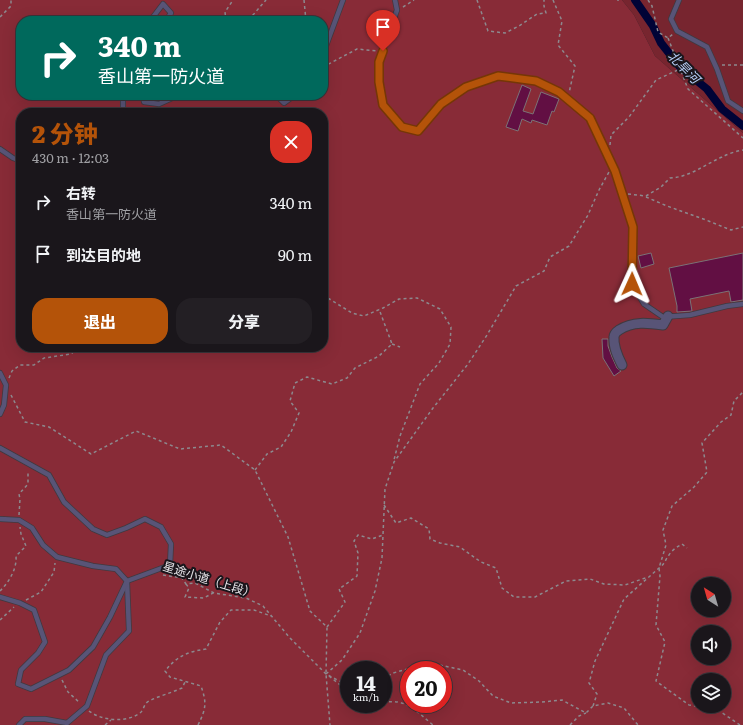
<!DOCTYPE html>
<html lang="zh">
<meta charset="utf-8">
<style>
body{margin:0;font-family:Literata,"Noto Sans SC",serif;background:#231f24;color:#f1f3f6;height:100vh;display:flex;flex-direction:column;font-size:15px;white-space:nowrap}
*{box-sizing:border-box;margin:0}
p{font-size:13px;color:#9f9fa3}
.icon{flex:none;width:22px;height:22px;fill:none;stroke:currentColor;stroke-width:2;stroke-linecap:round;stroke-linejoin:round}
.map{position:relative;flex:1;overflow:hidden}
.side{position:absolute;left:16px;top:108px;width:312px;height:244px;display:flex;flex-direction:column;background:#1a161b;border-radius:16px;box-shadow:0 4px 16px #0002,0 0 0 1px #38353a}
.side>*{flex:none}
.hud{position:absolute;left:16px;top:16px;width:312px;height:84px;border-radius:16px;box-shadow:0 4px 16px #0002,0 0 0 1px #38353a;background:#00695c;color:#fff;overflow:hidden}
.needle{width:26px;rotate:323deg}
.buttons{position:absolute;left:691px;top:577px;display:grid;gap:8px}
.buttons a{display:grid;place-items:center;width:40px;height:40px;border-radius:50%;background:#1a161b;box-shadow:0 4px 16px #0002,0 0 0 1px #38353a;font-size:20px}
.speed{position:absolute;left:340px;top:661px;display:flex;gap:8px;font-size:20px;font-weight:700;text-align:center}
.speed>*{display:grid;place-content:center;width:52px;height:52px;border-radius:50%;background:#1a161b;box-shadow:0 4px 16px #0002,0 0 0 1px #38353a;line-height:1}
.speed small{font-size:10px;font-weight:400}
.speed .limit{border:6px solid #d22;background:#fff;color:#111}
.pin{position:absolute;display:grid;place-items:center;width:34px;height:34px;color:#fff;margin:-41px -17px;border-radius:50% 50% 50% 0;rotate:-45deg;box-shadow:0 0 4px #0007}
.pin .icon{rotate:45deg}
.me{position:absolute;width:44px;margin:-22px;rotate:1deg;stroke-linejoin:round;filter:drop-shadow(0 0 3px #0008)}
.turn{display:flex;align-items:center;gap:14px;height:84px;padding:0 16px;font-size:18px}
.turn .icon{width:52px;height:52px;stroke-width:2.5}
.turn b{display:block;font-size:28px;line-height:34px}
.round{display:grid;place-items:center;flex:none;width:42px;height:42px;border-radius:16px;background:#231f24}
.summary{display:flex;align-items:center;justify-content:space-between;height:68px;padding:0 16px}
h1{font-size:24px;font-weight:800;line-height:30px;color:#b45309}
.action{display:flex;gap:8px;margin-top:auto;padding:8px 16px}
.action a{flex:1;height:46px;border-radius:16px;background:#b45309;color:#fff;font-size:16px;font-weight:800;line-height:46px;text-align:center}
.action a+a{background:#231f24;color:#f1f3f6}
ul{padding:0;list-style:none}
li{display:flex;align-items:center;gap:12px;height:52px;padding:0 16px}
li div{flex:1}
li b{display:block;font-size:15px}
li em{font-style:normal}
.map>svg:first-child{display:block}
.green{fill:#77252f}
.forest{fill:#882b37;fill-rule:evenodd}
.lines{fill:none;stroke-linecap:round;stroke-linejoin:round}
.canal{stroke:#000336;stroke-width:8}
.building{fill:#620f43;stroke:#7b7276}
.lane-casing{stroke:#3f3a40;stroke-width:6}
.street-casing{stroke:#3f3a40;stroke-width:11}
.path{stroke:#8d898e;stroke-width:1.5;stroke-dasharray:3 3;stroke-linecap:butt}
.lane{stroke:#585477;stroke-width:4.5}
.street{stroke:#585477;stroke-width:9}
.route-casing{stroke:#753606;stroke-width:10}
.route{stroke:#b45309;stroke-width:7}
.labels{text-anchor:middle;stroke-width:4;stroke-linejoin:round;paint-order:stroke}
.street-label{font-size:12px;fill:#ece9ed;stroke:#19151b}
.water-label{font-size:13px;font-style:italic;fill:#b5cdf5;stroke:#19151b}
</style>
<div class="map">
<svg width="743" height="725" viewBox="0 0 743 725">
<rect width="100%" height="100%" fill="#231e24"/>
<!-- green -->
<path class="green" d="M622,0H743V133L655,56L634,15Z"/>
<!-- forest -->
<path class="forest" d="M0,0H622L634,15L655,56L743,133V725H0ZM21,21H323V95H21ZM21,113H323V347H21ZM698,584H724V610H698ZM698,632H724V658H698ZM349,670H383V704H349ZM409,670H443V704H409ZM698,680H724V706H698Z"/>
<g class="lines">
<!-- canal -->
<path class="canal" d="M635,0L653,26L661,43L680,67L707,89L722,109L743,126"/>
</g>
<!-- building -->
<g class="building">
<path d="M522,85L531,89L523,111L533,114L541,92L559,99L554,112L552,111L547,125L532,120L531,123L522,119L518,131L506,127Z"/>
<path d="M651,253L654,264L641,268L638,256Z"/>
<path d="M743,253V300L731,302L729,291L690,299L692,311L677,312V306L669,268Z"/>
<path d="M602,339H608V346L612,357L617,368L621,371L614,376L603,358Z"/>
</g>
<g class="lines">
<defs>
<g id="lane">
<path d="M395,0L397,10L379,62V82L383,105L402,127L418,131L441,105L466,87L498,76L537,81L559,92L590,118L615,171L633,227L632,284L644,304L663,317L690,315L727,306L743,304"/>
<path d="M679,0L671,19L677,31L707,47L717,69L728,101L743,111"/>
<path d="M150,21L163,4L171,13L166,21"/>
<path d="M323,54L343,0"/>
<path d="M123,95V113"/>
<path d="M143,95L144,102L159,104L179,95"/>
<path d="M276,95L284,103L295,95"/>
<path d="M0,149L13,158L21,161"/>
<path d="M0,373L6,385L4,405L0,414"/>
<path d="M0,448L49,475L64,502L93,529L107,535L126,528L145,519L161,527L171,544L170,565L127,581L129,631L106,655L87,706L67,723L45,719H25L19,725"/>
<path d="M0,519L19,520L32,528L43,545L57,557L93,566L116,569L127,581L110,617L93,647L69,670L31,689L18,684L21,670L38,653L45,642L34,610L20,603L0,597"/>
</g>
<path id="street" d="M622,365C618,357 613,347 614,337C614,334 616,332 619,330C633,321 648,323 663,325L668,316"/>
</defs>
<!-- lane casing -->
<use href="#lane" class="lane-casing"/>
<!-- street casing -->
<use href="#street" class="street-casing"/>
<!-- path -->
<g class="path">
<path d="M304,0L306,21"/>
<path d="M477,0L488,31L505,33L519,26L537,14L546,13L544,6V0"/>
<path d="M553,0L562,21L558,45L575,66L569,93"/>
<path d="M618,0V1"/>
<path d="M648,0L652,6L658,32L668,38L673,34"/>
<path d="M403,7L414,0"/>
<path d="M0,17L11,6V0"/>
<path d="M226,21L225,12L233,0"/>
<path d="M242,21L253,15L266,0"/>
<path d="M668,38L688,89L743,138"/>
<path d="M722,65H743"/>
<path d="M323,67L357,49L377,51"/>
<path d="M144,113L148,108"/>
<path d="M610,145L611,135L629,117L656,80L680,69"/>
<path d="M628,194L646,196L661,187L670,178C690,177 704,165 722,157C728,154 736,151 743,150"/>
<path d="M646,197L667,206L706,220L731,230L743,227"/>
<path d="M323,295L352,313L364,316L383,308L399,299L417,298L440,309L451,327L450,344L439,363L420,384L400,436L394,460"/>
<path d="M392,344L400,347"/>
<path d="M9,378L12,371L20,365H34L44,358L71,354L79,347"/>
<path d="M11,395L25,422L49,427L91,454L136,431L180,449L221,445L255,470L288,537L310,611L327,627L326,674L330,725"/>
<path d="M255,470L267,454L281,447L291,432L299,413L290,401L295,383L307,377L332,384L347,378L355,368L379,356L392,344L379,309"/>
<path d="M384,505L396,523L411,518L429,529L430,539L440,543L460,547L481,562L496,568L502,588L514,597H535L566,581L590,579L604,584L625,585L648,577"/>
<path d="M19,515L20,499L19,494L28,484V471"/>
<path d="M163,575L182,578L186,584L195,583L214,593L246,598L263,606L290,638L326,674L343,683L349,684"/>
<path d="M186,584L189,588L185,597L204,598L213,593"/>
<path d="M0,591C9,582 17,569 16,556L26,546L21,534L20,527"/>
<path d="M26,600L41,592L54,572L55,563"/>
<path d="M0,620L14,607"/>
<path d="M327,627L345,602L339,589L357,576L358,553L354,541L358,535L372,539L383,535"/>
<path d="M326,674L342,660L360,633L375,591L382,558L385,489L394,462L433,408L468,364L487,335L516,286L544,271L550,257L569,246L588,215L599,190L609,172"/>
<path d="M329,676L349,692"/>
<path d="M383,679L393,673L430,663L463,670L479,681L493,696L511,703L542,702L562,700L586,713L593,706L608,703L624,708L638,725"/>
<path d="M62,680L68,692L80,703"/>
<path d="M383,703C405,697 417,712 433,725"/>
<path d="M374,704L376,705L380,704"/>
<path d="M593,706L597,694L589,683L595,661L624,599L659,568C665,564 665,560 669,555C672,550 677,547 682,544L687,548"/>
<path d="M89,711C102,721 126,723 140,713C144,710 144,703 149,701C159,696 171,693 182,688L185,682"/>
<path d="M105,725L111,720"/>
<path d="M198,725C206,709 207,703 201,686L170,677L165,671C177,656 187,652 206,649L220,622L231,610H254L271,616"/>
<path d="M570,725L579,716L586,713"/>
<path d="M740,725L718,710L689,705L656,681L665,642L656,625L660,576L659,568L666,545L663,530L672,506L694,487L707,472L702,443L721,422L731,415L734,401L743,392"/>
</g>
<!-- lane -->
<use href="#lane" class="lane"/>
<!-- street -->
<use href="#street" class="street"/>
</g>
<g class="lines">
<defs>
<path id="route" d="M383,51L379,62V82L383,105L402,127L418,131L441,104L466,87L498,76L536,81L559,92L590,118L615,171L633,227L632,284"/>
</defs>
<!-- route casing -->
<use href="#route" class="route-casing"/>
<!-- route -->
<use href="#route" class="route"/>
</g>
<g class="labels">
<!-- street labels -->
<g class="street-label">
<text transform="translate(209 580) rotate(17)" y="4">星途小道（上段）</text>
</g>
<!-- water labels -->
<g class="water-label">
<text transform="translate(684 67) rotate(45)" y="5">北旱河</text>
</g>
</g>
</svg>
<div class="buttons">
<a><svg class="needle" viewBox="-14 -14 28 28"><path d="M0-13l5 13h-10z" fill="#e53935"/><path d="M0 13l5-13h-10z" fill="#9f9fa3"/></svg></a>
<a><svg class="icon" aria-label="sound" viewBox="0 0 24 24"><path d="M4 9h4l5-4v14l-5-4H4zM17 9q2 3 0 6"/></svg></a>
<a><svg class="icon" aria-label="layers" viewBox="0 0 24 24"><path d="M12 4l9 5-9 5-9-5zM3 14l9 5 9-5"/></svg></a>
</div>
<div class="speed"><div>14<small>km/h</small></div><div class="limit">20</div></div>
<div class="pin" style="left:383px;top:51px;background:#d93025"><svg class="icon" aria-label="arrive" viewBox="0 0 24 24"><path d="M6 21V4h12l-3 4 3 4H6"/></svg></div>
<svg class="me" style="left:632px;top:284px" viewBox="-20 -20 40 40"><path d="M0-17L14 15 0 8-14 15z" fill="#b45309" stroke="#fff" stroke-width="4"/></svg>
<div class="hud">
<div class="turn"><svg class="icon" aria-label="right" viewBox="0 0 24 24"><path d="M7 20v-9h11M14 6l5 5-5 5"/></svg><div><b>340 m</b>香山第一防火道</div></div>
</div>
<section class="side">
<div class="summary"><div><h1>2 分钟</h1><p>430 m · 12:03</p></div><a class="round" style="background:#d93025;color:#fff"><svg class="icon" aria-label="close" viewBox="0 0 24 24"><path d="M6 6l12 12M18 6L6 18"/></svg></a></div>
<ul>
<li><svg class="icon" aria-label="right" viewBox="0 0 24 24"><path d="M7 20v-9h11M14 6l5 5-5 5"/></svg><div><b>右转</b><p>香山第一防火道</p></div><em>340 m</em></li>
<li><svg class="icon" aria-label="arrive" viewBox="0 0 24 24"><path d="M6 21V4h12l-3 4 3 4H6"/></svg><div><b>到达目的地</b></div><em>90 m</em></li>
</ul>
<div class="action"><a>退出</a><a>分享</a></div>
</section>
</div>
